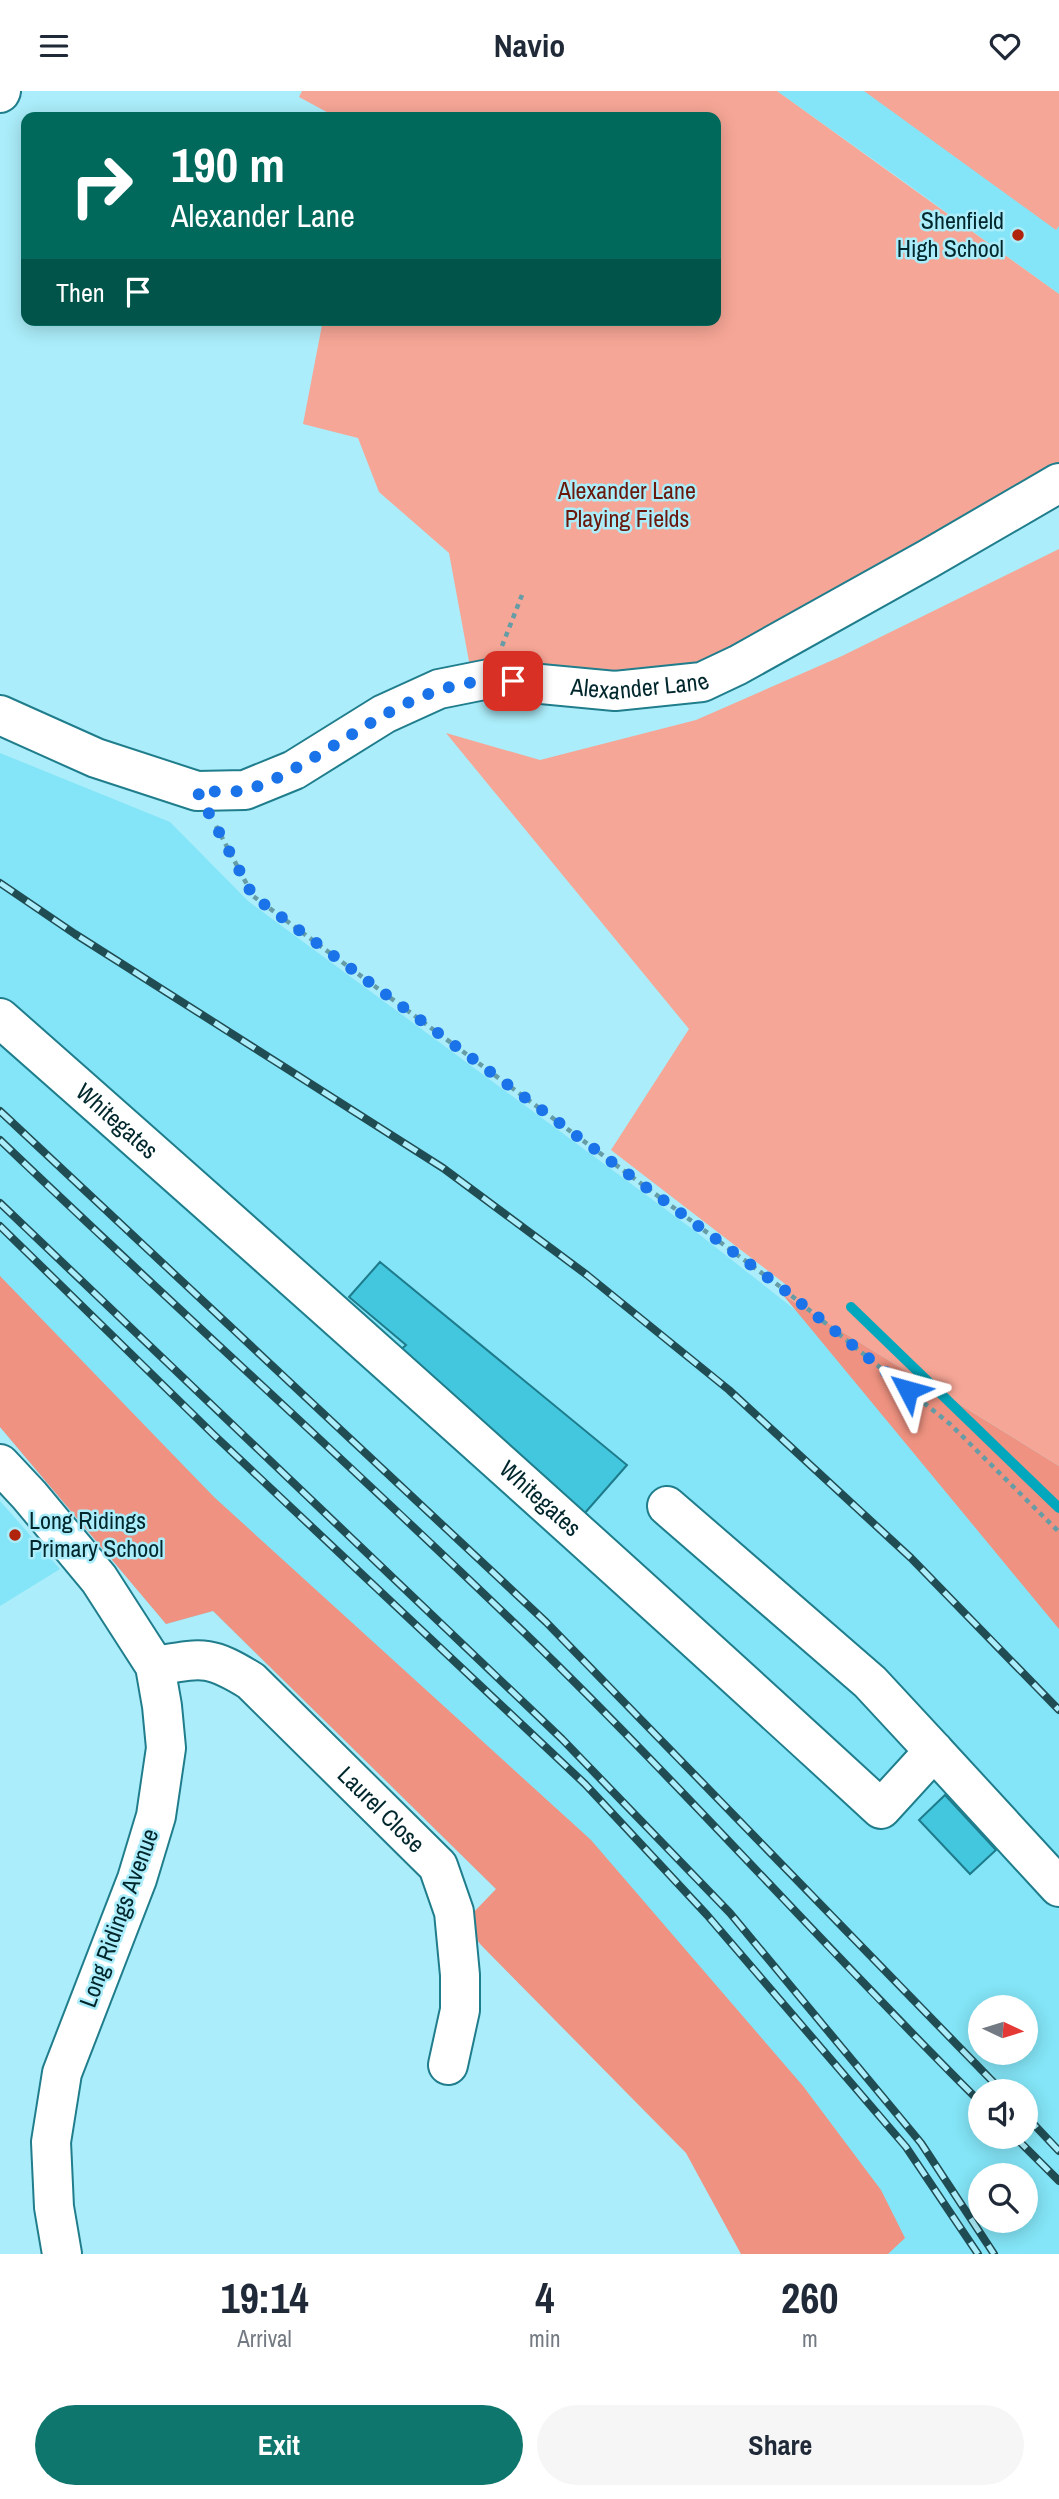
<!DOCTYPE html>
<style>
body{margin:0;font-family:"Archivo Narrow",sans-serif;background:#f6f6f7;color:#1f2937;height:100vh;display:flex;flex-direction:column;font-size:26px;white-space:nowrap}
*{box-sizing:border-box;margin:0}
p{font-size:23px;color:#747a83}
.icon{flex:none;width:38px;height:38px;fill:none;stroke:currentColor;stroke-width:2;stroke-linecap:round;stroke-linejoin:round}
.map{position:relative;height:2163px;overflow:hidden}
.drawer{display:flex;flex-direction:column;background:#fff;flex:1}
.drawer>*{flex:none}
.top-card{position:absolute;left:21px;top:21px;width:700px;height:214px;border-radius:14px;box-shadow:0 4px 18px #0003;background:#00695c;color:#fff;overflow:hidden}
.needle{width:46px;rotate:94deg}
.buttons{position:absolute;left:968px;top:1904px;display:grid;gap:14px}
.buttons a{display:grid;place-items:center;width:70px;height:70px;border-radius:50%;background:#fff;box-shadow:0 4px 18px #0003;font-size:35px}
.pin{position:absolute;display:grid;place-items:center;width:60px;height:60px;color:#fff;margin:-30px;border-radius:14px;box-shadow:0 4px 10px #0006}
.me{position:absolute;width:77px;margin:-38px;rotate:309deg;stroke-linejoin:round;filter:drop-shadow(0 0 5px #0008)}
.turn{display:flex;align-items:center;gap:24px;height:147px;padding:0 35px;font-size:32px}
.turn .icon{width:91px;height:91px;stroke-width:2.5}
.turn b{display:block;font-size:49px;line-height:60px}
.then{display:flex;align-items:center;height:66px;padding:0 35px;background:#0003;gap:14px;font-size:26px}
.eta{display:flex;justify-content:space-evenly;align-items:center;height:119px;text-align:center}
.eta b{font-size:42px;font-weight:800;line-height:49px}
.cta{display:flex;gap:14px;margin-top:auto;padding:14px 35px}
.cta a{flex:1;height:80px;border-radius:42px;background:#0f766e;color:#fff;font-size:28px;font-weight:800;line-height:80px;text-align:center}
.cta a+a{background:#f6f6f7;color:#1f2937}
header{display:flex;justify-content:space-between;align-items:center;height:91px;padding:0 35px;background:#fff;font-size:32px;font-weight:800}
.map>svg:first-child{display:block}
.built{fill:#83e5f7;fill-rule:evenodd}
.green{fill:#f6a696}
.forest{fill:#ef9281}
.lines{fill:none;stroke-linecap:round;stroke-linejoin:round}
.stream{stroke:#00a7bd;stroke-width:10}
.building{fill:#42c7de;stroke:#1e7b8b;stroke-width:2}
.minor-casing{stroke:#207d8c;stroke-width:42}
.path{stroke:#659ca6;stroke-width:4.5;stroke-dasharray:5 5;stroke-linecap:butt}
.minor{stroke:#fff;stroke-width:38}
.rail-casing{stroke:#204c53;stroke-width:8}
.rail{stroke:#abedfa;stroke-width:5;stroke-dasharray:16;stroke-linecap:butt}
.route{stroke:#1a73e8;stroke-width:12;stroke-dasharray:0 21.6}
.poi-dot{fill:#b0230c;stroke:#abedfa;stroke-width:2.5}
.labels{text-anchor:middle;stroke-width:5;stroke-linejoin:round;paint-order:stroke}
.poi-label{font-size:24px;fill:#01272d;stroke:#abedfa;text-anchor:end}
.park-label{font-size:24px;fill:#69180b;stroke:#abedfa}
.street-label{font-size:24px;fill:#01272d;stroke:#abedfa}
</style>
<header><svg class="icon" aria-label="menu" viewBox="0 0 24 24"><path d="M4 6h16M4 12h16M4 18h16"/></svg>Navio<svg class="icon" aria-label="heart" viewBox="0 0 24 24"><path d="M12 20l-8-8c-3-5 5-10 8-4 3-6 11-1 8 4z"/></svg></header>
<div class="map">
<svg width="1059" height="2163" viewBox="0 0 1059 2163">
<rect width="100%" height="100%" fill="#abedfa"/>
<!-- built -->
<g class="built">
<path d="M777,0H1059V203L895,84Z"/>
<path d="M0,662L170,731L248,810L695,1140L878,1284L1059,1454V2163H804L481,1854L496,1798L213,1520L166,1533L0,1336ZM980,1916H1026V1962H980ZM980,2000H1026V2046H980ZM980,2084H1026V2130H980Z"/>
<path d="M0,1410L60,1478L0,1515Z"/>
</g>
<!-- green -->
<g class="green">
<path d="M302,0H777L1059,203V392L738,574L473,592L449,462L379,401L358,347L303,333L323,229H716V26H336L299,6Z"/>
<path d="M864,0H1059V135L1056,139Z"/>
<path d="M1059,458V1375L783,1204L789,1196L611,1059L689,938L446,642L540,669L696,629L842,565Z"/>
</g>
<!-- forest -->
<g class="forest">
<path d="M0,1185L214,1406L591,1749L803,1995L881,2099L905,2147L888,2163H741L686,2062L481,1854L467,1837L472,1823L496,1798L213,1520L166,1533L0,1336Z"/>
<path d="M783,1204L1059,1375V1538Z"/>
</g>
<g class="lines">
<!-- stream -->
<path class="stream" d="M851,1216L1059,1417"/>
</g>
<!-- building -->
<g class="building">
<path d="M380,1171L627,1374L584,1423L397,1262L406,1254L349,1206Z"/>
<path d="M945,1704L996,1759L970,1783L919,1729Z"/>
</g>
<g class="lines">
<defs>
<g id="minor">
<path d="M0,2L1,0"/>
<path id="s1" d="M0,624L96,667L197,700L245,699L294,679L384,623L439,598L489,588L615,600L702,591L738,574L928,468L1059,392"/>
<path id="s2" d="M0,927C296,1188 590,1450 881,1718L934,1660L1059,1796"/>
<path d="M0,1373L29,1404L99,1488L155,1575L162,1615L166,1657L156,1725L137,1788L62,1982L51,2051L54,2116L62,2163"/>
<path d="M667,1415L870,1591L934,1660"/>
<path id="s3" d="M155,1575C203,1567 209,1564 251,1590L438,1775L454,1821L460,1884V1919L448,1974"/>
</g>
</defs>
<!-- minor casing -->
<use href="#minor" class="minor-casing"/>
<!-- path -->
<g class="path">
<path d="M502,555L522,504"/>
<path d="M216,735L253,805L782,1197L950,1333L1059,1441"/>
</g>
<!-- minor -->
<use href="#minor" class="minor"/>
<defs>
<g id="rail">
<path d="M0,792L75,843L443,1077L587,1184L729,1299L911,1467L1059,1619"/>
<path d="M0,1020L546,1531L1002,2000"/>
<path d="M0,1049C168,1210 341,1365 508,1526C671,1682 820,1852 980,2011"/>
<path d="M0,1112L562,1648L730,1822L921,2052L994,2163"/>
<path d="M0,1135L214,1344L585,1693L707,1824L906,2056L978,2163"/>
<path d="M1026,2025L1059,2060"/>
<path d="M1015,2046L1059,2090"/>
</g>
</defs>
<!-- rail casing -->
<use href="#rail" class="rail-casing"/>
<!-- rail -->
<use href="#rail" class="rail"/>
</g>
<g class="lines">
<!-- route -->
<path class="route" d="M513,590C433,584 378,629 313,667C294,678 267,694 245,699C230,702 212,700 197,700L253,805L782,1197L908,1299"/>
</g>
<!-- markers -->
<g class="poi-dot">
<circle cx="1018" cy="144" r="7"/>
<circle cx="15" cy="1444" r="7"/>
</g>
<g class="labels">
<!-- poi labels -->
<g class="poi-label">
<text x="1004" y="138">Shenfield<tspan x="1004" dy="28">High School</tspan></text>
<text x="29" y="1438" text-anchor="start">Long Ridings<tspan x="29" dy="28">Primary School</tspan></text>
</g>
<!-- park labels -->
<g class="park-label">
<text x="627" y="408">Alexander Lane<tspan x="627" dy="28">Playing Fields</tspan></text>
</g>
<!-- street labels -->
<g class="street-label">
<text dy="8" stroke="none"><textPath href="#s1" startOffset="681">Alexander Lane</textPath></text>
<text dy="8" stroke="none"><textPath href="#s2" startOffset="156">Whitegates</textPath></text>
<text dy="8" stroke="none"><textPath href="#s2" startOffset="723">Whitegates</textPath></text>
<text dy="8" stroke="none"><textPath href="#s3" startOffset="284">Laurel Close</textPath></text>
<text transform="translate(119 1827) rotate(-70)" y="8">Long Ridings Avenue</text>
</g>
</g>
</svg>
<div class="buttons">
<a><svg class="needle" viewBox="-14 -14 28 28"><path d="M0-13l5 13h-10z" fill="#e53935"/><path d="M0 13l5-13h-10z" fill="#747a83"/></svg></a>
<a><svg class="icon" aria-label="sound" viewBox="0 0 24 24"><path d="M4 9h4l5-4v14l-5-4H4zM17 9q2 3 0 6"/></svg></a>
<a><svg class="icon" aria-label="search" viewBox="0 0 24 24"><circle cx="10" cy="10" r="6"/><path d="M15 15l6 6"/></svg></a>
</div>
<div class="pin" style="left:513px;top:590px;background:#d93025"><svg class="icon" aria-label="arrive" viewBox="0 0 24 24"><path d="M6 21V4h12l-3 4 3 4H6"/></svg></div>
<svg class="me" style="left:908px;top:1299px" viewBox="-20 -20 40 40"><path d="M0-17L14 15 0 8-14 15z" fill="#1a73e8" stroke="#fff" stroke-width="4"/></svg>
<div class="top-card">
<div class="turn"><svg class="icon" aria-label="right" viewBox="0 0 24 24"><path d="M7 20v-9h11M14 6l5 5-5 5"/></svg><div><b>190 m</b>Alexander Lane</div></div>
<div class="then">Then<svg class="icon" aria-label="arrive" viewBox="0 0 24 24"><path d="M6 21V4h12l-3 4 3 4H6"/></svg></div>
</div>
</div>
<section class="drawer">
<div class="eta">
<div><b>19:14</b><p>Arrival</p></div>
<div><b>4</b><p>min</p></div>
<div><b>260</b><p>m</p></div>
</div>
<div class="cta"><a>Exit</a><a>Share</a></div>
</section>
